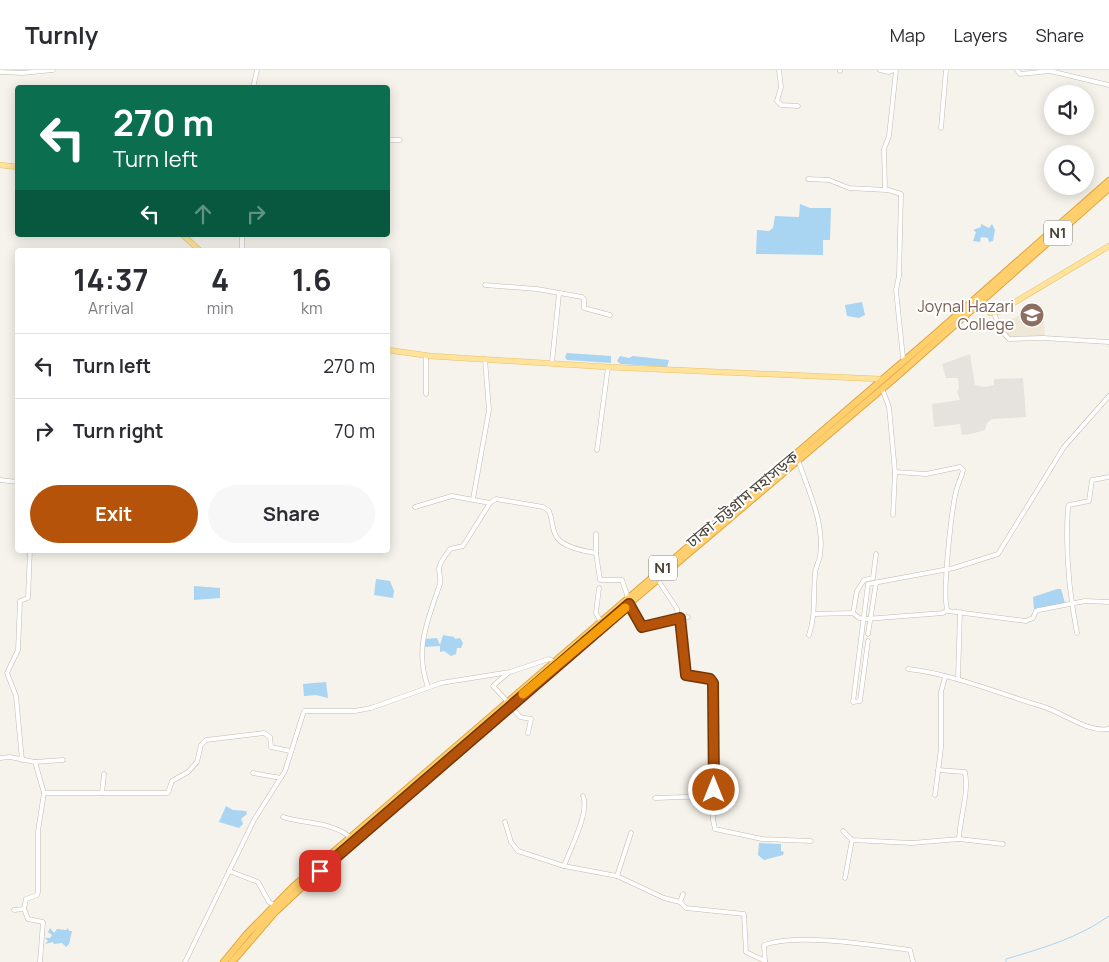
<!DOCTYPE html>
<meta charset="utf-8">
<style>
body{margin:0;font-family:Manrope,"Noto Sans Bengali",sans-serif;background:#f7f7f7;color:#2b2b33;height:100vh;display:flex;flex-direction:column;font-size:19px;white-space:nowrap}
*{box-sizing:border-box;margin:0}
p{font-size:16px;color:#7c7c81}
.icon{flex:none;width:28px;height:28px;fill:none;stroke:currentColor;stroke-width:2;stroke-linecap:round;stroke-linejoin:round}
.map{position:relative;flex:1;overflow:hidden}
.details{position:absolute;left:15px;top:178px;width:375px;height:305px;display:flex;flex-direction:column;background:#fff;border-radius:5px;box-shadow:0 2px 12px #0003}
.details>*{flex:none}
.guide{position:absolute;left:15px;top:15px;width:375px;height:152px;border-radius:5px;box-shadow:0 2px 12px #0003;background:#0b6e4f;color:#fff;overflow:hidden}
.buttons{position:absolute;left:1044px;top:15px;display:grid;gap:10px}
.buttons a{display:grid;place-items:center;width:50px;height:50px;border-radius:50%;background:#fff;box-shadow:0 2px 12px #0003;font-size:25px}
.pin{position:absolute;display:grid;place-items:center;width:42px;height:42px;color:#fff;margin:-21px;border-radius:10px;box-shadow:0 2px 8px #0006}
.me{position:absolute;width:55px;margin:-28px;rotate:0deg;stroke-linejoin:round;filter:drop-shadow(0 0 4px #0008)}
.turn{display:flex;align-items:center;gap:18px;height:105px;padding:0 15px;font-size:22px}
.turn .icon{width:65px;height:65px;stroke-width:2.5}
.turn b{display:block;font-size:35px;line-height:42px}
.lanes{display:flex;align-items:center;height:48px;padding:0 15px;background:#0003;justify-content:center;gap:25px;direction:ltr}
.lanes .off{opacity:.35}
.eta{display:flex;justify-content:space-evenly;align-items:center;height:85px;text-align:center}
.eta b{font-size:30px;font-weight:700;line-height:35px}
.button{display:flex;gap:10px;margin-top:auto;padding:10px 15px}
.button a{flex:1;height:58px;border-radius:30px;background:#b45309;color:#fff;font-size:20px;font-weight:700;line-height:58px;text-align:center}
.button a+a{background:#f7f7f7;color:#2b2b33}
ul{padding:0;list-style:none}
li{display:flex;align-items:center;gap:15px;height:65px;padding:0 15px;border-top:1px solid #e1e1e2}
li div{flex:1}
li b{display:block;font-size:19px}
li em{font-style:normal}
header{display:flex;align-items:center;gap:30px;box-sizing:border-box;height:70px;padding:0 25px;background:#fff;border-bottom:1px solid #e1e1e2}
header strong{font-size:24px}
nav{display:flex;gap:28px;margin-inline-start:auto;font-size:18px}
.map>svg:first-child{display:block}
.industrial{fill:#e6e2dd}
.education{fill:#efe8d6}
.water{fill:#a9d4f2}
.lines{fill:none;stroke-linecap:round;stroke-linejoin:round}
.stream{stroke:#a9d4f2;stroke-width:1}
.minor-casing{stroke:#c2bbae;stroke-width:5}
.major-casing{stroke:#e6c16a;stroke-width:6}
.highway-casing{stroke:#e0a43c;stroke-width:8}
.minor{stroke:#fff;stroke-width:4}
.major{stroke:#ffe39c;stroke-width:5}
.highway{stroke:#ffcf6e;stroke-width:6}
.route-casing{stroke:#753606;stroke-width:12}
.route{stroke:#b45309;stroke-width:9}
.slow{stroke:#f59e0b;stroke-width:9}
.labels{text-anchor:middle;stroke-width:4;stroke-linejoin:round;paint-order:stroke}
.shield{fill:#fff;stroke:#817c74;stroke-width:1}
.shield-label{font-size:15px;font-weight:bold;fill:#4b4439}
.education-label{font-size:16px;fill:#785e54;stroke:#fff;text-anchor:end}
.street-label{font-size:16px;fill:#4b4439;stroke:#fff}
</style>
<header>
<strong>Turnly</strong>
<nav><a>Map</a><a>Layers</a><a>Share</a></nav>
</header>
<div class="map">
<svg width="1109" height="892" viewBox="0 0 1109 892">
<rect width="100%" height="100%" fill="#f6f3ec"/>
<!-- industrial -->
<path class="industrial" d="M970,284L975,315L986,317L994,315V309L1023,308L1026,347L992,349L987,353L985,360L971,364L962,365L960,354L934,357L932,334L960,330L957,321L959,318L958,308H946L942,294Z"/>
<!-- education -->
<path class="education" d="M1043,236L1045,267H1007L999,254Z"/>
<!-- water -->
<g class="water">
<path d="M800,134L810,138H831L830,170H823V185L756,184L757,160L769,161L773,158L775,146L799,147Z"/>
<path d="M981,154L989,158L992,154L995,160L993,171L989,172L988,168L981,167L980,172L973,171L976,162L973,160L981,157Z"/>
<path d="M862,232L865,245L859,248L847,246L845,235Z"/>
<path d="M567,283L611,286V293L567,290L565,287Z"/>
<path d="M620,286L629,288L633,286L669,290L667,297L621,294L617,291Z"/>
<path d="M376,509L390,511L394,521L393,528L374,525Z"/>
<path d="M194,516L220,518V528L194,530Z"/>
<path d="M1057,519H1061L1065,533L1034,540L1033,527Z"/>
<path d="M443,565L454,567L455,569L460,568L463,573L461,578H457L456,584L451,586L444,581L440,582V576L423,577L424,569L437,568L440,575Z"/>
<path d="M326,612L328,628L316,625L304,626L303,614Z"/>
<path d="M226,736L233,740L246,741L247,744L241,749L243,754L239,758L219,752Z"/>
<path d="M759,773L781,774V781L784,782L783,785L764,790L758,785Z"/>
<path d="M50,858L54,863L57,859L66,860L68,858L69,861H72L69,874L66,877L62,873L54,874L53,872L45,874L48,871L45,868H50L52,865L48,862Z"/>
</g>
<g class="lines">
<!-- stream -->
<path class="stream" d="M1006,892V889C1043,878 1078,868 1109,846"/>
<defs>
<g id="minor">
<path d="M779,0L781,17L777,31L781,35L798,36"/>
<path d="M880,0L889,2L894,0"/>
<path d="M896,0L889,66L884,79L885,119L901,124L899,206L896,220L903,288"/>
<path d="M1017,0L1020,4L1050,1L1109,15"/>
<path d="M840,1V0"/>
<path d="M0,2L22,3L53,0"/>
<path d="M253,18L257,0"/>
<path d="M941,58L946,0"/>
<path d="M388,70H400"/>
<path d="M808,109L829,110L849,118L886,120"/>
<path d="M242,180V165"/>
<path d="M485,215L537,219L582,227L584,229V238L610,245"/>
<path d="M994,243L1000,259L1009,269L1043,268L1109,272"/>
<path d="M426,285V324"/>
<path d="M552,292L559,224"/>
<path d="M883,321L889,337L895,402L926,404L960,397L963,400C962,406 959,411 957,418C952,434 941,530 948,541L1026,551L1033,548L1036,541L1039,540L1085,531L1109,532"/>
<path d="M597,380L608,297"/>
<path d="M798,390C808,420 825,453 820,486C819,492 815,498 815,504C813,526 816,544 809,565"/>
<path d="M0,410L18,412"/>
<path d="M473,429L489,340L485,289"/>
<path d="M415,437L452,426L490,433"/>
<path d="M893,445L895,402"/>
<path d="M596,464V483"/>
<path d="M658,510L677,539L686,605L709,609L713,613V750L715,759L762,769L811,771"/>
<path d="M599,518L596,543L601,552"/>
<path d="M629,534L642,557L688,547"/>
<path d="M853,543L857,521L864,510L873,508L876,484"/>
<path d="M814,544L853,543L859,548L866,549L943,543L947,540"/>
<path d="M1077,563C1069,522 1065,480 1068,438L1069,435L1089,431L1092,410L1109,407"/>
<path d="M868,564L876,513"/>
<path d="M868,571L860,631L853,632L868,514L954,498L998,484L1064,377L1109,326"/>
<path d="M908,599C953,604 997,623 1041,636C1063,642 1087,663 1109,659"/>
<path d="M958,609L960,542"/>
<path d="M428,617C414,579 428,550 440,514C441,508 439,504 439,499C439,492 447,484 450,479L463,476L490,433L496,429L543,437L549,441C552,448 552,457 555,464C560,477 583,481 596,483L600,510H622L628,528"/>
<path d="M507,631L493,616L508,603"/>
<path d="M510,635L520,647L531,649L528,663"/>
<path d="M0,688L10,687L35,692L44,723H168L172,711L188,702L197,692L201,675L206,670L264,663L270,667L271,677L290,681"/>
<path d="M22,690L16,626L7,603L18,580L20,531L28,528L30,480"/>
<path d="M35,692L63,690"/>
<path d="M938,700L965,702C969,724 960,746 959,769"/>
<path d="M253,703L281,708"/>
<path d="M714,720L732,722"/>
<path d="M102,723L104,704"/>
<path d="M935,725L941,678V622L945,607"/>
<path d="M655,728L713,726"/>
<path d="M283,747C305,754 334,752 351,768"/>
<path d="M505,752L511,772L518,781L564,796L617,806L664,828L680,832L686,838L744,844L746,882L765,891"/>
<path d="M843,761L852,770L912,773L959,769L1003,774"/>
<path d="M564,796C570,779 590,742 583,726"/>
<path d="M229,801L258,812L269,832L274,835"/>
<path d="M617,806L631,763"/>
<path d="M845,808L852,770"/>
<path d="M680,832L683,824"/>
<path d="M14,840L24,839"/>
<path d="M40,892L43,852L28,849L24,839L26,829L37,825L38,822V761L44,723"/>
<path d="M185,892L254,750L285,701L304,641H355L371,638L441,613L510,602L549,589L555,592"/>
<path d="M765,892L764,875C799,863 872,875 910,880L913,892"/>
</g>
<g id="major">
<path d="M0,95L18,97"/>
<path d="M183,165L199,180"/>
<path d="M979,233L990,243L1000,241L1109,176"/>
<path d="M388,280L430,286L608,297L880,309"/>
</g>
<g id="highway">
<path d="M565,588L896,307L1109,118"/>
<path d="M224,892L247,864L293,817L932,267L1109,111"/>
<path d="M232,892L275,842L305,814L546,604"/>
</g>
</defs>
<!-- minor casing -->
<use href="#minor" class="minor-casing"/>
<!-- major casing -->
<use href="#major" class="major-casing"/>
<!-- highway casing -->
<use href="#highway" class="highway-casing"/>
<!-- minor -->
<use href="#minor" class="minor"/>
<!-- major -->
<use href="#major" class="major"/>
<!-- highway -->
<use href="#highway" class="highway"/>
</g>
<g class="lines">
<defs>
<path id="route" d="M320,801L629,534L642,557L680,548L686,605L710,609L713,613L714,720"/>
</defs>
<!-- route casing -->
<use href="#route" class="route-casing"/>
<!-- route -->
<use href="#route" class="route"/>
<!-- slow -->
<path class="slow" d="M523,624L625,538"/>
</g>
<!-- icons -->
<defs>
<symbol id="university-disc" viewBox="-11 -11 22 22"><circle r="9.5" fill="#8d6e63" stroke="#fff"/><path d="M0-5L7-2L0 1L-7-2ZM-4 1L0 2.5L4 1V4Q0 6-4 4Z" fill="#fff"/></symbol>
</defs>
<g fill-rule="evenodd">
<use href="#university-disc" x="1018" y="231" width="28" height="28"/>
</g>
<g class="labels">
<!-- shield labels -->
<g class="shield">
<rect x="1044" y="150.5" width="28" height="25" rx="4"/>
<rect x="649" y="485.5" width="28" height="25" rx="4"/>
</g>
<g class="shield-label">
<text x="1058" y="168">N1</text>
<text x="663" y="503">N1</text>
</g>
<!-- education labels -->
<g class="education-label">
<text x="1014" y="242">Joynal Hazari<tspan x="1014" dy="18">College</tspan></text>
</g>
<!-- street labels -->
<g class="street-label">
<text transform="translate(742 429) rotate(-40)" y="6">ঢাকা-চট্টগ্রাম মহাসড়ক</text>
</g>
</g>
</svg>
<div class="buttons">
<a><svg class="icon" aria-label="sound" viewBox="0 0 24 24"><path d="M4 9h4l5-4v14l-5-4H4zM17 9q2 3 0 6"/></svg></a>
<a><svg class="icon" aria-label="search" viewBox="0 0 24 24"><circle cx="10" cy="10" r="6"/><path d="M15 15l6 6"/></svg></a>
</div>
<div class="pin" style="left:320px;top:801px;background:#d93025"><svg class="icon" aria-label="arrive" viewBox="0 0 24 24"><path d="M6 21V4h12l-3 4 3 4H6"/></svg></div>
<svg class="me" style="left:714px;top:720px" viewBox="-20 -20 40 40"><circle r="17" fill="#b45309" stroke="#fff" stroke-width="3"/><path d="M0-11L8 9 0 5-8 9z" fill="#fff"/></svg>
<div class="guide">
<div class="turn"><svg class="icon" aria-label="left" viewBox="0 0 24 24"><path d="M17 20v-9H6M10 6l-5 5 5 5"/></svg><div><b>270 m</b>Turn left</div></div>
<div class="lanes"><svg class="icon" aria-label="left" viewBox="0 0 24 24"><path d="M17 20v-9H6M10 6l-5 5 5 5"/></svg><svg class="icon off" aria-label="ahead" viewBox="0 0 24 24"><path d="M12 20V5M6 11l6-6 6 6"/></svg><svg class="icon off" aria-label="right" viewBox="0 0 24 24"><path d="M7 20v-9h11M14 6l5 5-5 5"/></svg></div>
</div>
<section class="details">
<div class="eta">
<div><b>14:37</b><p>Arrival</p></div>
<div><b>4</b><p>min</p></div>
<div><b>1.6</b><p>km</p></div>
</div>
<ul>
<li><svg class="icon" aria-label="left" viewBox="0 0 24 24"><path d="M17 20v-9H6M10 6l-5 5 5 5"/></svg><div><b>Turn left</b></div><em>270 m</em></li>
<li><svg class="icon" aria-label="right" viewBox="0 0 24 24"><path d="M7 20v-9h11M14 6l5 5-5 5"/></svg><div><b>Turn right</b></div><em>70 m</em></li>
</ul>
<div class="button"><a>Exit</a><a>Share</a></div>
</section>
</div>
